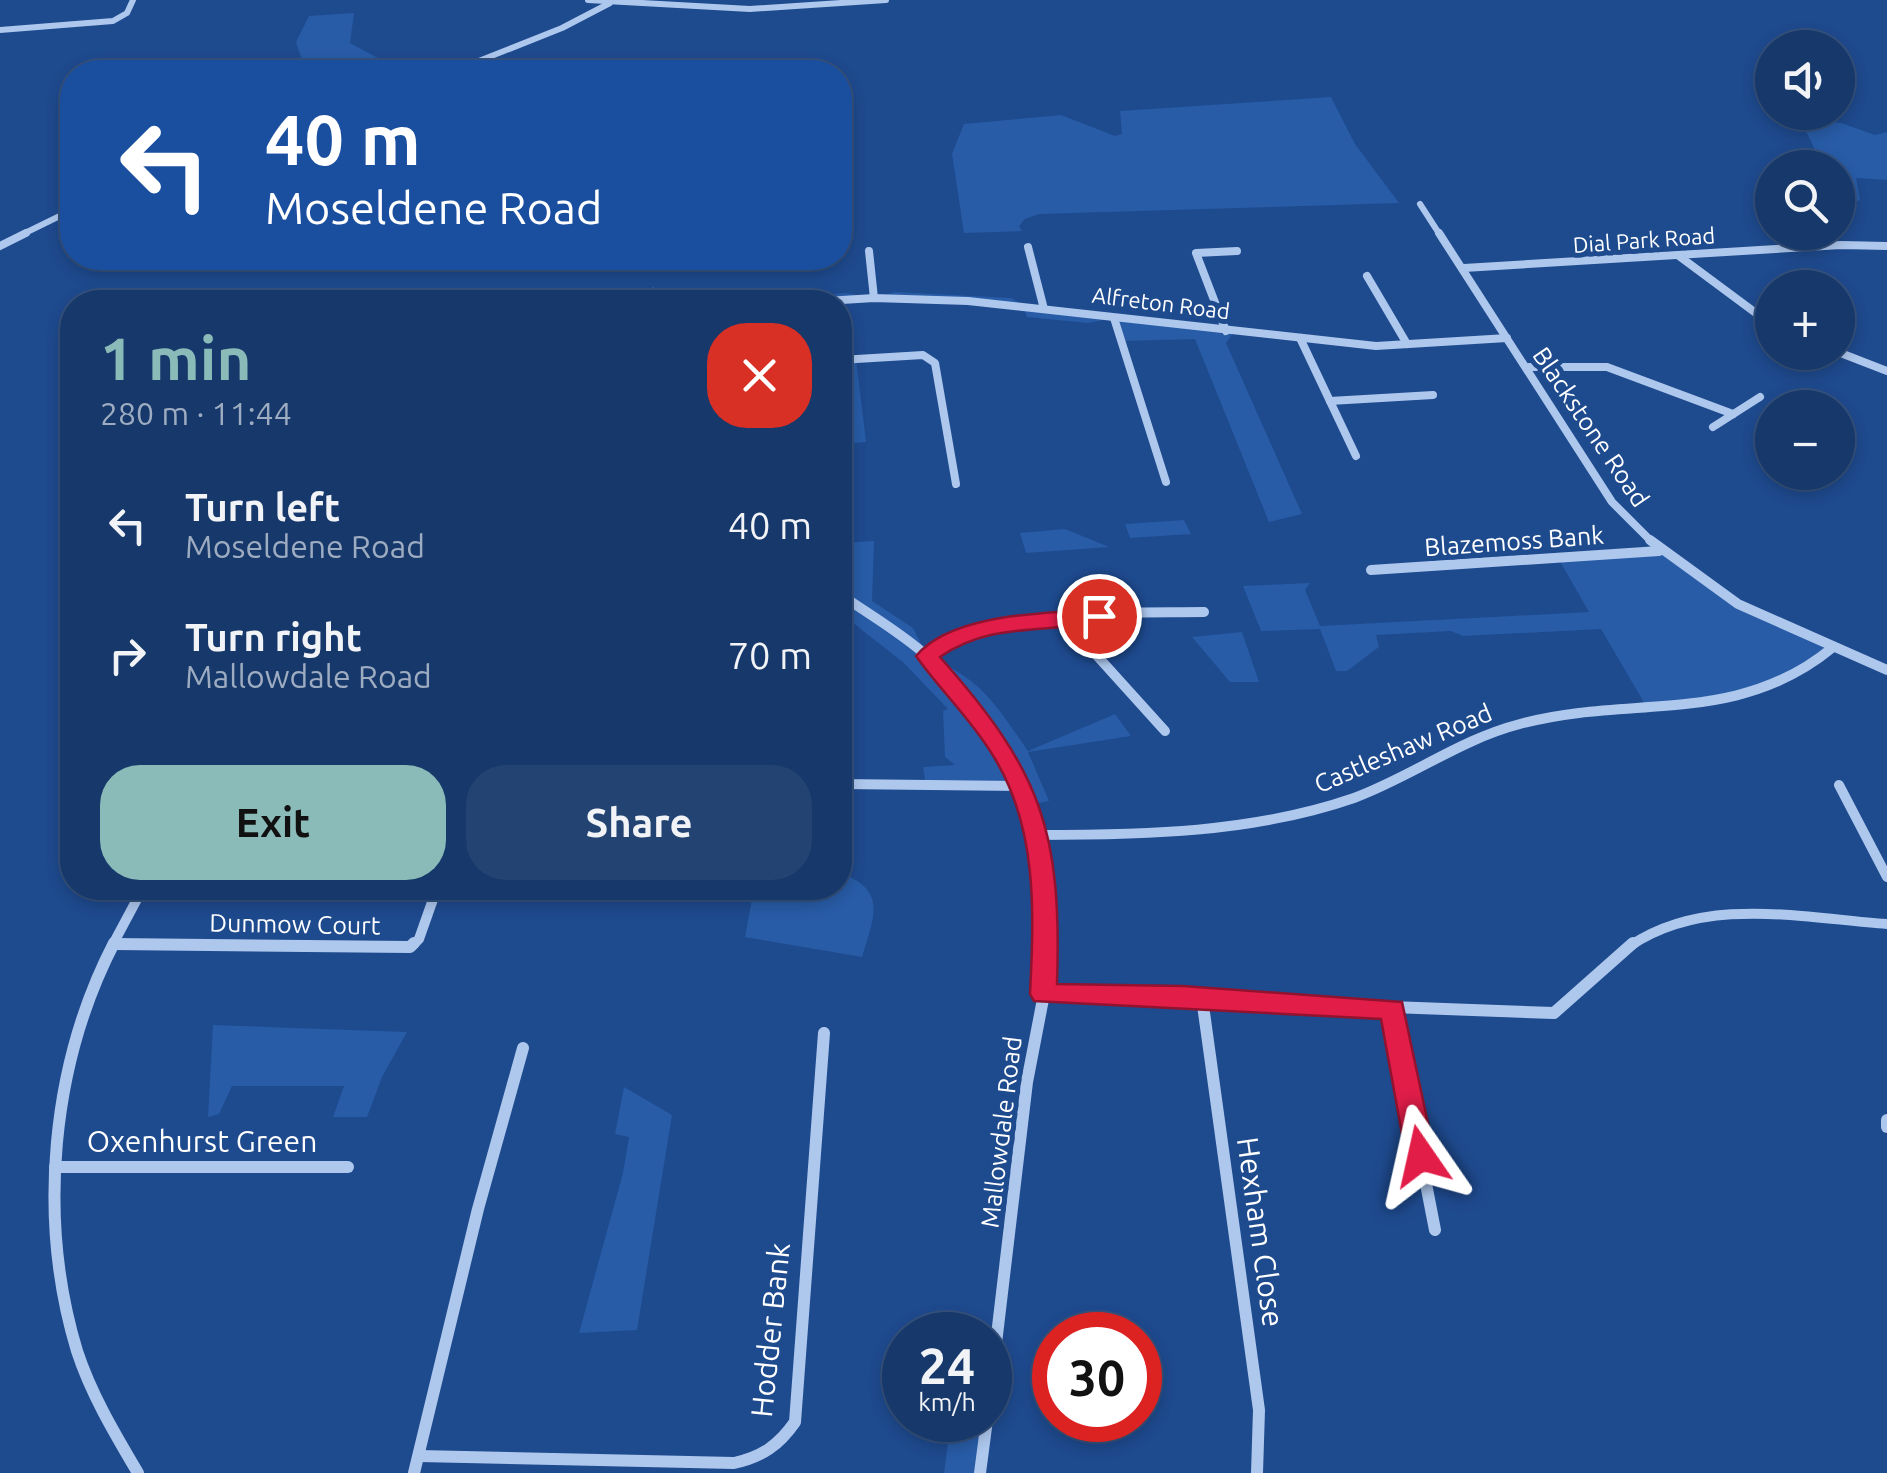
<!DOCTYPE html>
<meta charset="utf-8">
<style>
body{margin:0;font-family:Ubuntu,sans-serif;background:#234372;color:#f1f3f6;height:100vh;display:flex;flex-direction:column;font-size:38px;white-space:nowrap}
*{box-sizing:border-box;margin:0}
p{font-size:32px;color:#9eacc1}
.icon{flex:none;width:55px;height:55px;fill:none;stroke:currentColor;stroke-width:2;stroke-linecap:round;stroke-linejoin:round}
.map{position:relative;flex:1;overflow:hidden}
.details{position:absolute;left:60px;top:290px;width:792px;height:610px;display:flex;flex-direction:column;background:#16386a;border-radius:40px;box-shadow:0 5px 15px #0003,0 0 0 2px #35527e}
.details>*{flex:none}
.hud{position:absolute;left:60px;top:60px;width:792px;height:210px;border-radius:40px;box-shadow:0 5px 15px #0003,0 0 0 2px #35527e;background:#1a4fa0;color:#fff;overflow:hidden}
.fabs{position:absolute;left:1755px;top:30px;display:grid;gap:20px}
.fabs a{display:grid;place-items:center;width:100px;height:100px;border-radius:50%;background:#16386a;box-shadow:0 5px 15px #0003,0 0 0 2px #35527e;font-size:50px}
.speed{position:absolute;left:882px;top:1312px;display:flex;gap:20px;font-size:50px;font-weight:700;text-align:center}
.speed>*{display:grid;place-content:center;width:130px;height:130px;border-radius:50%;background:#16386a;box-shadow:0 5px 15px #0003,0 0 0 2px #35527e;line-height:1}
.speed small{font-size:25px;font-weight:400}
.speed .limit{border:15px solid #d22;background:#fff;color:#111}
.pin{position:absolute;display:grid;place-items:center;width:85px;height:85px;color:#fff;margin:-42px;border:5px solid #fff;border-radius:50%;box-shadow:0 2px 10px #0007}
.me{position:absolute;width:110px;margin:-55px;rotate:349deg;stroke-linejoin:round;filter:drop-shadow(0 0 8px #0008)}
.turn{display:flex;align-items:center;gap:35px;height:210px;padding:0 40px;font-size:45px}
.turn .icon{width:130px;height:130px;stroke-width:2.5}
.turn b{display:block;font-size:70px;line-height:85px}
.round{display:grid;place-items:center;flex:none;width:105px;height:105px;border-radius:40px;background:#234372}
.headline{display:flex;align-items:center;justify-content:space-between;height:170px;padding:0 40px}
h1{font-size:60px;font-weight:700;line-height:75px;color:#8bbbb9}
.primary-button{display:flex;gap:20px;margin-top:auto;padding:20px 40px}
.primary-button a{flex:1;height:115px;border-radius:40px;background:#8bbbb9;color:#111;font-size:40px;font-weight:700;line-height:115px;text-align:center}
.primary-button a+a{background:#234372;color:#f1f3f6}
ul{padding:0;list-style:none}
li{display:flex;align-items:center;gap:30px;height:130px;padding:0 40px}
li div{flex:1}
li b{display:block;font-size:38px}
li em{font-style:normal}
.map>svg:first-child{display:block}
.green{fill:#285ca7}
.lines{fill:none;stroke-linecap:round;stroke-linejoin:round}
.minor-far3{stroke:#adc7ed;stroke-width:6}
.minor-far2{stroke:#adc7ed;stroke-width:8}
.minor-far1{stroke:#adc7ed;stroke-width:10}
.minor{stroke:#adc7ed;stroke-width:12}
.route{fill:#e11d48;stroke:#92132f;stroke-width:2.5}
.labels{text-anchor:middle;stroke-width:10;stroke-linejoin:round;paint-order:stroke}
.far-street-label{font-size:22px;fill:#fff;stroke:#1e4a8e}
.street-label{font-size:25px;fill:#fff;stroke:#1e4a8e}
.near-street-label{font-size:30px;fill:#fff;stroke:#1e4a8e}
</style>
<div class="map">
<svg width="1887" height="1473" viewBox="0 0 1887 1473">
<rect width="100%" height="100%" fill="#1e4a8e"/>
<!-- green -->
<g class="green">
<path d="M354,13L350,43L389,64L417,72H306L296,42L309,16Z"/>
<path d="M1331,97L1355,144L1399,203L1039,214L1025,219L1019,226L1022,231L964,233L952,154L964,124L1061,115L1115,136L1122,134L1120,111Z"/>
<path d="M1789,117L1841,123L1875,135L1887,132V180L1856,178L1860,200L1838,209V168L1823,167L1807,133Z"/>
<path d="M895,292L1011,298L1024,306L1234,332L1226,343L1302,514L1269,522L1195,339L1121,341L1114,318L1088,323L1027,317L1023,306L937,299L751,302L845,293L874,298Z"/>
<path d="M856,359L866,442L840,444V360Z"/>
<path d="M1184,520L1191,534L1130,538L1125,524Z"/>
<path d="M1065,529L1109,547L1026,553L1020,533Z"/>
<path d="M874,541L872,601L913,628L927,656C982,679 995,704 1028,751L1115,714L1131,736L1028,752L1049,801L1028,805L1020,786L926,785L923,767L955,765L945,757L943,711L948,709L904,663L848,619L840,594V543Z"/>
<path d="M1659,551L1741,608L1831,648L1801,673L1746,692L1646,706L1601,629L1463,636L1451,631L1376,635L1379,647L1347,671H1336L1320,629L1261,631L1243,586L1310,583L1305,590L1320,626L1589,612L1558,558Z"/>
<path d="M1242,632L1259,682H1230L1192,637Z"/>
<path d="M840,873C888,890 874,917 862,957L745,937L753,894L760,888H840Z"/>
<path d="M213,1025L407,1032L382,1077L367,1117H333L344,1086H232L219,1114L208,1117Z"/>
<path d="M624,1087L672,1115L637,1330L579,1333L623,1173L629,1137L615,1134Z"/>
<path d="M951,1420H987L980,1473H944Z"/>
</g>
<g class="lines">
<!-- minor-far3 -->
<g class="minor-far3">
<path d="M588,0L750,9L886,0"/>
<path d="M0,30L113,21L127,13L133,0"/>
<path d="M451,72L562,28L610,3"/>
<path d="M1420,204L1440,235"/>
<path d="M21,235L72,210"/>
</g>
<!-- minor-far2 -->
<g class="minor-far2">
<path d="M1439,233L1612,502L1653,543"/>
<path d="M0,246L26,233"/>
<path d="M1028,247L1044,309"/>
<path d="M869,251L874,298"/>
<path d="M1679,256L1772,325"/>
<path d="M1464,268L1841,245L1887,246"/>
<path d="M1367,276L1407,344"/>
<path d="M653,292L661,302"/>
<path d="M810,302L874,298L968,301L1376,346L1507,338"/>
<path d="M1114,318L1166,482"/>
<path d="M1226,331L1196,253L1237,251"/>
<path d="M1300,338L1356,456"/>
<path d="M1838,352L1887,371"/>
<path d="M840,360L923,355L935,363L956,484"/>
<path d="M1529,367H1607L1733,414"/>
<path d="M1330,401L1433,395"/>
<path d="M1713,427L1760,397"/>
</g>
<!-- minor-far1 -->
<g class="minor-far1">
<path d="M1650,540L1738,604L1887,670"/>
<path d="M1371,570L1659,551"/>
<path d="M840,594C868,614 902,633 928,657C1010,734 1050,834 1046,946"/>
<path d="M1062,617L1165,731"/>
<path d="M927,656C1014,607 1108,613 1204,612"/>
<path d="M840,784L1020,786"/>
<path d="M1839,785L1887,877"/>
<path d="M1038,835C1143,835 1253,833 1354,798C1411,777 1461,739 1520,724C1631,694 1736,727 1832,648"/>
<path d="M114,944L276,946"/>
<path d="M112,946L143,888"/>
<path d="M412,946L419,939L437,888"/>
<path d="M1630,946C1705,895 1802,918 1887,924"/>
</g>
<!-- minor -->
<g class="minor">
<path d="M114,943C51,1065 37,1219 77,1351C91,1394 115,1434 138,1473"/>
<path d="M114,944L410,947L414,943"/>
<path d="M1044,994L1554,1013L1633,943"/>
<path d="M1202,998L1259,1410L1257,1473"/>
<path d="M1392,1009L1435,1230"/>
<path d="M1887,1120V1127"/>
<path d="M55,1167H348"/>
<path d="M990,1394L1027,1082L1044,994L1046,943"/>
<path d="M419,1456L734,1463C762,1457 779,1445 795,1422L824,1033"/>
<path d="M414,1473L478,1209L523,1048"/>
<path d="M980,1473L987,1420"/>
</g>
</g>
<!-- route -->
<path class="route" d="M1099,609L1106,611L1109,616L1106,620C1048,635 994,620 940,657C1042,772 1062,831 1057,984L1183,986L1402,1002L1435,1156L1431,1165L1421,1169L1410,1165L1406,1156L1381,1019L1034,1001L1030,994C1034,912 1038,826 992,754C970,718 940,690 916,656C952,613 1047,613 1099,609Z"/>
<g class="labels">
<!-- far-street labels -->
<g class="far-street-label">
<text transform="translate(1644 240) rotate(-4)" y="8">Dial Park Road</text>
<text transform="translate(1161 303) rotate(7)" y="8">Alfreton Road</text>
</g>
<!-- street labels -->
<g class="street-label">
<text transform="translate(1591 427) rotate(56)" y="9">Blackstone Road</text>
<text transform="translate(1514 541) rotate(-4)" y="9">Blazemoss Bank</text>
<text transform="translate(1403 748) rotate(-23)" y="9">Castleshaw Road</text>
<text transform="translate(295 924) rotate(1)" y="9">Dunmow Court</text>
<text transform="translate(1001 1132) rotate(-83)" y="9">Mallowdale Road</text>
</g>
<!-- near-street labels -->
<g class="near-street-label">
<text x="202" y="1152">Oxenhurst Green</text>
<text transform="translate(1260 1232) rotate(82)" y="10">Hexham Close</text>
<text transform="translate(771 1330) rotate(-84)" y="10">Hodder Bank</text>
</g>
</g>
</svg>
<div class="fabs">
<a><svg class="icon" aria-label="sound" viewBox="0 0 24 24"><path d="M4 9h4l5-4v14l-5-4H4zM17 9q2 3 0 6"/></svg></a>
<a><svg class="icon" aria-label="search" viewBox="0 0 24 24"><circle cx="10" cy="10" r="6"/><path d="M15 15l6 6"/></svg></a>
<a>+</a>
<a>−</a>
</div>
<div class="speed"><div>24<small>km/h</small></div><div class="limit">30</div></div>
<div class="pin" style="left:1099px;top:616px;background:#d93025"><svg class="icon" aria-label="arrive" viewBox="0 0 24 24"><path d="M6 21V4h12l-3 4 3 4H6"/></svg></div>
<svg class="me" style="left:1421px;top:1156px" viewBox="-20 -20 40 40"><path d="M0-17L14 15 0 8-14 15z" fill="#e11d48" stroke="#fff" stroke-width="4"/></svg>
<div class="hud">
<div class="turn"><svg class="icon" aria-label="left" viewBox="0 0 24 24"><path d="M17 20v-9H6M10 6l-5 5 5 5"/></svg><div><b>40 m</b>Moseldene Road</div></div>
</div>
<section class="details">
<div class="headline"><div><h1>1 min</h1><p>280 m · 11:44</p></div><a class="round" style="background:#d93025;color:#fff"><svg class="icon" aria-label="close" viewBox="0 0 24 24"><path d="M6 6l12 12M18 6L6 18"/></svg></a></div>
<ul>
<li><svg class="icon" aria-label="left" viewBox="0 0 24 24"><path d="M17 20v-9H6M10 6l-5 5 5 5"/></svg><div><b>Turn left</b><p>Moseldene Road</p></div><em>40 m</em></li>
<li><svg class="icon" aria-label="right" viewBox="0 0 24 24"><path d="M7 20v-9h11M14 6l5 5-5 5"/></svg><div><b>Turn right</b><p>Mallowdale Road</p></div><em>70 m</em></li>
</ul>
<div class="primary-button"><a>Exit</a><a>Share</a></div>
</section>
</div>
